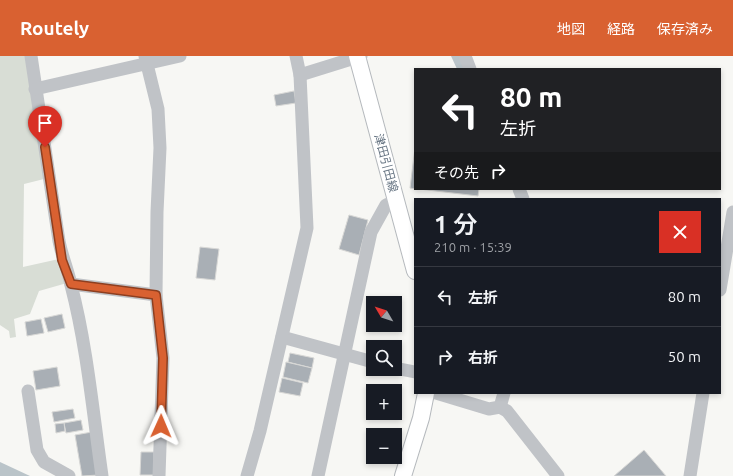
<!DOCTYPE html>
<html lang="ja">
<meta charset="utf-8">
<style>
body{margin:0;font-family:Ubuntu,"Noto Sans JP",sans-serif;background:#242831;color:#f1f3f6;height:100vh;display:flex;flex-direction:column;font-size:15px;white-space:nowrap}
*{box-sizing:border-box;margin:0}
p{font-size:13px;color:#9ea1a6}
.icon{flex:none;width:22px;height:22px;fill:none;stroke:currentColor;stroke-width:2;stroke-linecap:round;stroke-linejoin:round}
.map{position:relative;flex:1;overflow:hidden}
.side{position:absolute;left:414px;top:142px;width:307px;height:196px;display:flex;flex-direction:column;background:#171b24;border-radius:0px;box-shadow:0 2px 6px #0003}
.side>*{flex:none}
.top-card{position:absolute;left:414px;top:12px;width:307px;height:122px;border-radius:0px;box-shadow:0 2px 6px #0003;background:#202124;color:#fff;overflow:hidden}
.needle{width:26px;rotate:309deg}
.controls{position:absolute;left:366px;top:240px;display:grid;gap:8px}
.controls a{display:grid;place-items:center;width:36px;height:36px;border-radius:0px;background:#171b24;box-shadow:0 2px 6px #0003;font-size:20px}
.pin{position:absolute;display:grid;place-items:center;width:34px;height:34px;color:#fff;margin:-41px -17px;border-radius:50% 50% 50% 0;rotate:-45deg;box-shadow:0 0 4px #0007}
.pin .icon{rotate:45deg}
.me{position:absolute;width:44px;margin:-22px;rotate:1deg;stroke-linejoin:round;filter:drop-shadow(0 0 3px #0008)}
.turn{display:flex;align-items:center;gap:14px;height:84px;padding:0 20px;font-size:18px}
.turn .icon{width:52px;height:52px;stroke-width:2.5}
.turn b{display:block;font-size:28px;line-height:34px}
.then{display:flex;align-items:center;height:38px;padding:0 20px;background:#0003;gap:8px;font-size:15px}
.round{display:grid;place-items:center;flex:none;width:42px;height:42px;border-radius:0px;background:#242831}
.summary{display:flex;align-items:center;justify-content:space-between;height:68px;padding:0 20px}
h1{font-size:24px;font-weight:600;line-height:30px}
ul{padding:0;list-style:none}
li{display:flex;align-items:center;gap:12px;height:60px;padding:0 20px;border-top:1px solid #363941}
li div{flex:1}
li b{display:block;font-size:15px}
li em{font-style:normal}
header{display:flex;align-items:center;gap:24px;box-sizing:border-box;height:56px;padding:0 20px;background:#d96131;color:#fff}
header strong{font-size:19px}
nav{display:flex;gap:22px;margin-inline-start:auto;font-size:14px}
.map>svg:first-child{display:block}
.green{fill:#d8ddd5}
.water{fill:#bac4c9}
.building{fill:#a9afb5;stroke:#d8d8d6}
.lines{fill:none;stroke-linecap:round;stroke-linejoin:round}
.major-casing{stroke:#b5b9bd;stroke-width:18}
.minor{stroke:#c0c3c7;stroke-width:13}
.major{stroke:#fff;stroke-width:16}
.route-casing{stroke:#8d3f20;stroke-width:10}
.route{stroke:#d96131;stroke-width:7}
.labels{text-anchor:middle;stroke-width:4;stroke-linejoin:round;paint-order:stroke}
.street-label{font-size:12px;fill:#677583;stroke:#fff}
</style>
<header>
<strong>Routely</strong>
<nav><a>地図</a><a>経路</a><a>保存済み</a></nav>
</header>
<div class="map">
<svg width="733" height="420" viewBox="0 0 733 420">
<rect width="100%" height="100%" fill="#f7f7f4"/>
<!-- green -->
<path class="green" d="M0,0H26L44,123L24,128L23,211L59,203L67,227L39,235L30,258L14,263L16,281L10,282L9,275L0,269Z"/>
<!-- water -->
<g class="water">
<path d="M451,0H460L465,13H457Z"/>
<path d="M0,406L30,420H0Z"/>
</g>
<!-- building -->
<g class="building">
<path d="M294,35L296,47L276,50L274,39Z"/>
<path d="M415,92V133L410,132Z"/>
<path d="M419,133H479L478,140Z"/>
<path d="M349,159L368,164L359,199L339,193Z"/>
<path d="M200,191L219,193L215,224L196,222Z"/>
<path d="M62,258L65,272L48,276L44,262Z"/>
<path d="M41,263L44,277L27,280L25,266Z"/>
<path d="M290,297L314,302L312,312L288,306Z"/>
<path d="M286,306L312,312L308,327L283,321Z"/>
<path d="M57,311L60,330L36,334L33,315Z"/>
<path d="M282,322L303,327L300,340L279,336Z"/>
<path d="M73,353L75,362L54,366L52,356Z"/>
<path d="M81,364L83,374L66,377L64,367Z"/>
<path d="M64,367L65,375L56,377L55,368Z"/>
<path d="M92,376L99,419L82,420L75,379Z"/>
<path d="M644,394L666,420H614Z"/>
<path d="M141,396H154V419H140Z"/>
</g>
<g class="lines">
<defs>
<g id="major">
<path d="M357,0L415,215"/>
<path d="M403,420L421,362L426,337"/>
</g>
</defs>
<!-- major casing -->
<use href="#major" class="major-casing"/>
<!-- minor -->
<g class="minor">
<path d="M31,0L59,185C62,201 68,214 71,229C87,290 93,357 102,420"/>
<path d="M145,0L158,53L160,92L157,156L156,239L163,302L159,420"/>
<path d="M465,0L470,13"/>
<path d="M300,19L361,0"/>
<path d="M35,33L180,0"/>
<path d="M519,133L523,143"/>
<path d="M71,228L156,239"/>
<path d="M720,234L733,156"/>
<path d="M282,281L373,306"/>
<path d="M395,312L415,316"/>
<path d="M28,335L37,394L44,406L69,420"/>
<path d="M436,337L489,353L500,351L504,337"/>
<path d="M500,351L507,355L558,420"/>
<path d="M247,420L260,375L307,172L300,19L296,0"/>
<path d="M318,420L371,176L386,149L396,145"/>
<path d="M690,420L703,337"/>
</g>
<!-- major -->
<use href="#major" class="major"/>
</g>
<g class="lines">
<defs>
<path id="route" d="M45,91L62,204L71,228L156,239L163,302L161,370"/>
</defs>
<!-- route casing -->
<use href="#route" class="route-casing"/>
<!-- route -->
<use href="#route" class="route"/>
</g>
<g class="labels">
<!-- street labels -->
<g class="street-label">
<text transform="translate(386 107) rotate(75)" y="4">津田引田線</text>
</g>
</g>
</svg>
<div class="controls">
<a><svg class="needle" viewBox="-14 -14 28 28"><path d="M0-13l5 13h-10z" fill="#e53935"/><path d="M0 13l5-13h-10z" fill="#9ea1a6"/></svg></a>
<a><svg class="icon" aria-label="search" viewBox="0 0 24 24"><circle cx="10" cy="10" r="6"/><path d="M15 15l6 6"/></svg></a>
<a>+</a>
<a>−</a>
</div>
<div class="pin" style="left:45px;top:91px;background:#d93025"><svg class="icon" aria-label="arrive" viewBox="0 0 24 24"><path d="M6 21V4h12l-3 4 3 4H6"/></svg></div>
<svg class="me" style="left:161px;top:370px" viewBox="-20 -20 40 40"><path d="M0-17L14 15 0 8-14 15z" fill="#d96131" stroke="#fff" stroke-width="4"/></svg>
<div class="top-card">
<div class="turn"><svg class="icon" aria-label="left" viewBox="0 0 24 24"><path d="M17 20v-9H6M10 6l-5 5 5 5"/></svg><div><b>80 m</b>左折</div></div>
<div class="then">その先<svg class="icon" aria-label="right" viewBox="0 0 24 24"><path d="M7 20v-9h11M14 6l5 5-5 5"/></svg></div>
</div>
<section class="side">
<div class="summary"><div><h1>1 分</h1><p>210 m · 15:39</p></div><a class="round" style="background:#d93025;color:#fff"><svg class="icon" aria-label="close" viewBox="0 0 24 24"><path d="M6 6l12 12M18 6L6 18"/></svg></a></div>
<ul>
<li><svg class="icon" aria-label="left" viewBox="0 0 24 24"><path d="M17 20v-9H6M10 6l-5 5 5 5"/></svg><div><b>左折</b></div><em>80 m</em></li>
<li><svg class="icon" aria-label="right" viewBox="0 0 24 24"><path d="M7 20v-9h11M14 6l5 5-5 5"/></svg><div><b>右折</b></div><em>50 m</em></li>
</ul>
</section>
</div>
